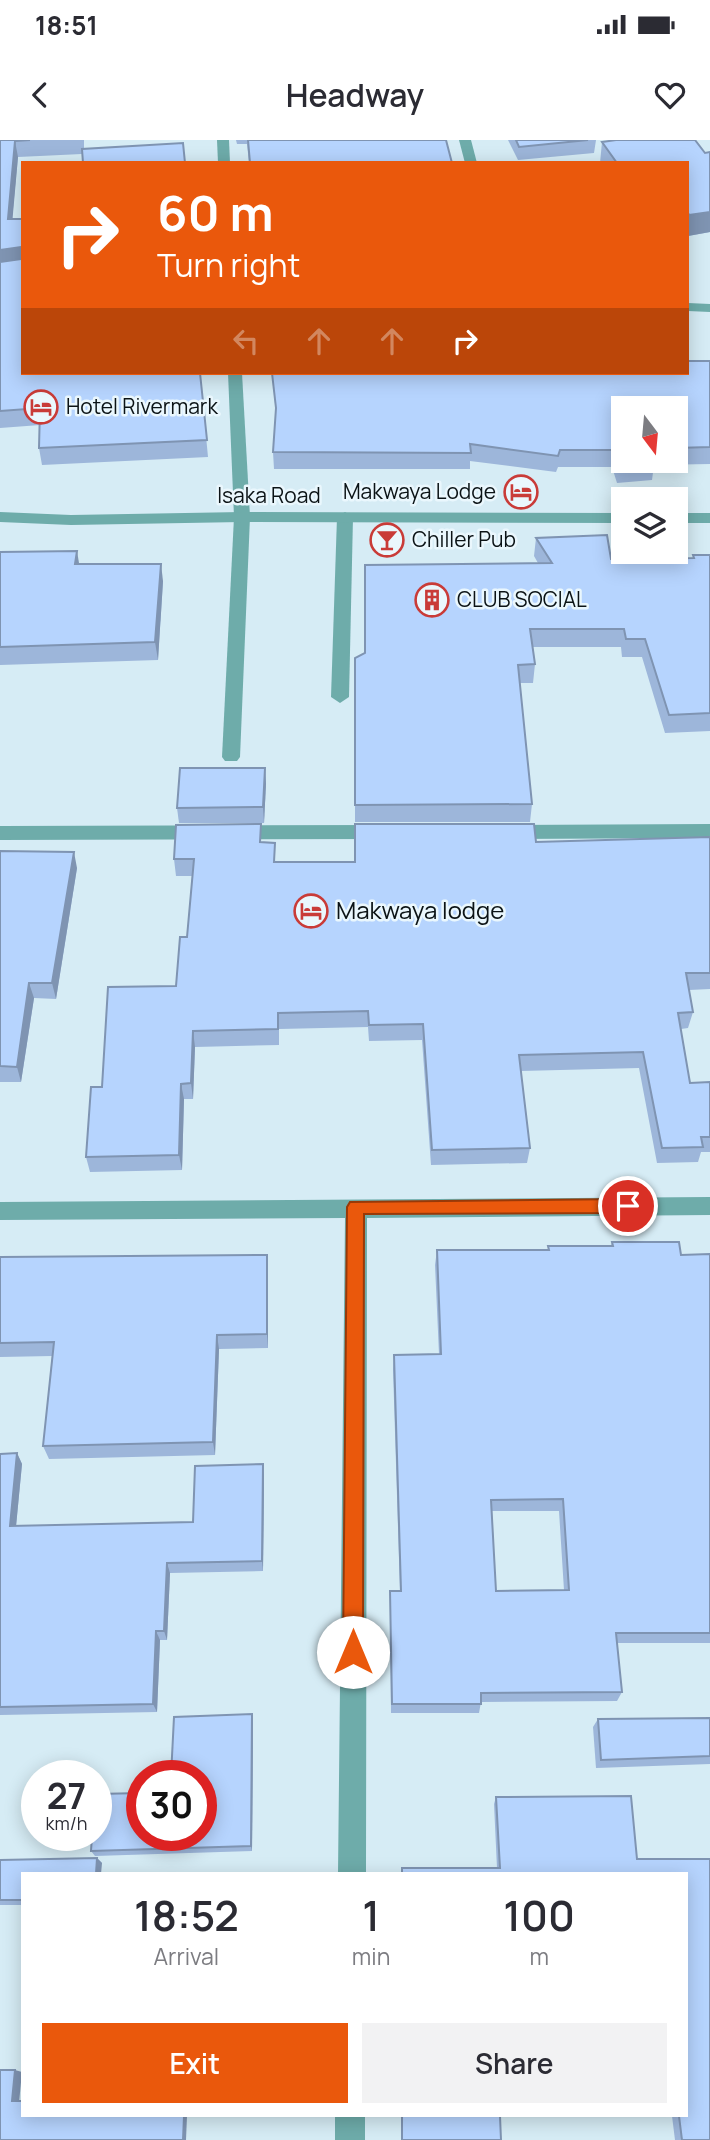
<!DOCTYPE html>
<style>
body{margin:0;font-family:Manrope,sans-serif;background:#f2f2f3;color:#2b2b33;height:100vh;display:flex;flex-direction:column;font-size:26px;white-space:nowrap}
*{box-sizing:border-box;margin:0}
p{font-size:23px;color:#7c7c81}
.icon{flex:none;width:38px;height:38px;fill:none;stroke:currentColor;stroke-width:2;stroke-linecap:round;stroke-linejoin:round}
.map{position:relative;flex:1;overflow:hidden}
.side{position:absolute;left:21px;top:1732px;width:667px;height:245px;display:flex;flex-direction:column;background:#fff;border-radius:0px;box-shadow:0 4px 18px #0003}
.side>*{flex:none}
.top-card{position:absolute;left:21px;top:21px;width:668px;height:214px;border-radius:0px;box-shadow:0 4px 18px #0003;background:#ea580c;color:#fff;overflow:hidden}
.needle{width:46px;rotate:164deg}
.tools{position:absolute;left:611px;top:256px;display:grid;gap:14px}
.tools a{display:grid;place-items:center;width:77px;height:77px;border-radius:0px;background:#fff;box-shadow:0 4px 18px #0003;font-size:35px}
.speed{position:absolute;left:21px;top:1620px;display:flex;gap:14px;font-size:35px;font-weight:700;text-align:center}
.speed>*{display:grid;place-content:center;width:91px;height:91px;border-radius:50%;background:#fff;box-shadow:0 4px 18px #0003;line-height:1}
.speed small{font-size:18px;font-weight:400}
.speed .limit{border:10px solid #d22;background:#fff;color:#111}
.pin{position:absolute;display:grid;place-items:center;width:60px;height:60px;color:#fff;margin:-30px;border:4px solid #fff;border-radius:50%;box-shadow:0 2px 7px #0007}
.me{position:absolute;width:77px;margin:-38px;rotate:0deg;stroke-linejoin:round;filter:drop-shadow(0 0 5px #0008)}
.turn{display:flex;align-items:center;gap:24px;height:147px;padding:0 21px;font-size:32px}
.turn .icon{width:91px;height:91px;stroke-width:2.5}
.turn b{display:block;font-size:49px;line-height:60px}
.lanes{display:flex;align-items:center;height:66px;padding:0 21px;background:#0003;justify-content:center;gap:35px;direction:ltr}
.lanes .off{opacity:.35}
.eta{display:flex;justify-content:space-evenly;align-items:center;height:119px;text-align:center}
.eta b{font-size:42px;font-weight:600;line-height:49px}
.action{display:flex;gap:14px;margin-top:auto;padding:14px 21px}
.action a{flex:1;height:80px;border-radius:0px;background:#ea580c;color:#fff;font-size:28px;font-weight:600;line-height:80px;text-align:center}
.action a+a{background:#f2f2f3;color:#2b2b33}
.status{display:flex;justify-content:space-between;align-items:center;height:49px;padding:0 35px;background:#fff;direction:ltr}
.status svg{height:19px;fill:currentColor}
header{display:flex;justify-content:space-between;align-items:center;height:91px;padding:0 21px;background:#fff;font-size:32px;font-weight:600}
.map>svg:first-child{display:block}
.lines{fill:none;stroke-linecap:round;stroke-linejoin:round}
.service{fill:#6eacaa;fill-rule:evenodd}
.minor{fill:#6eacaa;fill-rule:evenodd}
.tertiary{fill:#6eacaa;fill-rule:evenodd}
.wall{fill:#9db6da;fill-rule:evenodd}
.shaded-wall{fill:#7f94b2}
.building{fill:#b6d4fe;stroke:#7f94b2;stroke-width:2;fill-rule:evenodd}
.route{fill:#ea580c;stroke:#983908;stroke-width:2}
.labels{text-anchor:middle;stroke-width:5;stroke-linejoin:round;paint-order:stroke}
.far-poi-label{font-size:21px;fill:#0b1316;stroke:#eaf7fd;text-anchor:start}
.far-street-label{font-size:21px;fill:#0b1316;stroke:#eaf7fd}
.poi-label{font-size:24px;fill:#0b1316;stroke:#eaf7fd;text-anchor:start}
</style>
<div class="status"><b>18:51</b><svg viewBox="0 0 49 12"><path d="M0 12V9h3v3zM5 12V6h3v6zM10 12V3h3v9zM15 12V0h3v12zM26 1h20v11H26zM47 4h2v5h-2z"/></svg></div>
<header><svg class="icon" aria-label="back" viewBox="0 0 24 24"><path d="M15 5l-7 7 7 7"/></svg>Headway<svg class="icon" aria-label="heart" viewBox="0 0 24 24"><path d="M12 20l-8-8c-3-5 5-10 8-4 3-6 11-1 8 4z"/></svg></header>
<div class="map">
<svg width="710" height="2000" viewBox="0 0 710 2000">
<rect width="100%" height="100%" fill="#d6ecf5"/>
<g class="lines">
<!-- service -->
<g class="service">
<path d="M242,372L250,377L240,617L237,621H225L222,617L234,377Z"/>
<path d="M345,372L353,377L349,557L340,563L331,557L337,377Z"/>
</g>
<!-- minor -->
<g class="minor">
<path d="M217,0H229L230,23H218Z"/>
<path d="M459,0H471L477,23H465Z"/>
<path d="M688,163L710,164V172L688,171Z"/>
<path d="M228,233H242L250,377L242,382L234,377Z"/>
<path d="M710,684V698L506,699L500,697L497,692L500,687L506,685Z"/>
<path d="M383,685L389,687L392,692L389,697L383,699L0,700V686Z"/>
<path d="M710,1057V1075L367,1078L366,1734H338L345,1078L0,1080V1062Z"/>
<rect x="335" y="1976" width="30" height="24"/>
</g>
<!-- tertiary -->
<g class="tertiary">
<path d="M0,372L71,375L242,372L623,373V383L242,382L71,385L0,382Z"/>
<rect x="676" y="373" width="34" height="10"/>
</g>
</g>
<!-- wall -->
<g class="wall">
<path d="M0,0H84V9L82,14L18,17L12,79L200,233L208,317L42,325L39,308L40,285L0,288Z"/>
<path d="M236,0H446L452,23H249L247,4H237Z"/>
<path d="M508,0H596L594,13L518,20Z"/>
<path d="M695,0L710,92L688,96V23H600L602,2Z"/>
<path d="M710,221V324L654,325L652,340L617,343L612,327H558L556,332L470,321V329H274L273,312L276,274L272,233ZM676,268V320H623Z"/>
<path d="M536,398L611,419L693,418V415H710V591L665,593L642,517H622L621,507H532L535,524L533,543H520L532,664L530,682H355V518L538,423L534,416Z"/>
<path d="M0,412L79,424L163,441L158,520L0,525Z"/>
<path d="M265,628L266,644L264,683H179L177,668Z"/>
<path d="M710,697V849L689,850L693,872L688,888L681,889L690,943L710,942V1012H701L698,1022L657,1023L639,928L521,931L530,1008L527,1023L431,1025L422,900L369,901L368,887L279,889V905L195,907L193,959H184L182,1030L90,1032L86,1017L102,947L176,846L187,797L192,736H176L174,719L262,702L276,722H355L536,702Z"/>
<path d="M0,711L77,728L56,859L34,858L21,942H0Z"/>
<path d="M612,1102L681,1115L710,1114V1503H617L622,1552L617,1561L481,1562L479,1573H391L390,1451H400L393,1229L394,1215L439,1214L435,1125L437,1110H548V1106H611ZM492,1371H559L564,1450L496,1451Z"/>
<path d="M267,1115L268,1130V1208L219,1209L215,1315L49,1319L43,1306L52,1216L0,1217V1117Z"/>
<path d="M17,1313L22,1324L16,1386L193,1382L263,1324L264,1335L263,1431L170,1433L167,1500H160L157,1572L0,1575V1314Z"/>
<path d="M252,1574L253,1581L252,1711L95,1716L91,1711L201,1696Z"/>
<path d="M710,1578V1624L596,1628L593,1587L598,1579Z"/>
<path d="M631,1656L637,1719H710V2000H675L672,1976H686V1734H401L402,1728H497L494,1664L496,1657Z"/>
<path d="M97,1718L102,1723L23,1734V1765H0V1720Z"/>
</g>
<!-- shaded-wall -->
<g class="shaded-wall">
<path d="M15,1L18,17L11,96L8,79Z"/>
<path d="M710,72V92L688,96L689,75Z"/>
<path d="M22,107L23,124L0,127V110Z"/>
<path d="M77,411L80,429L75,424Z"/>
<path d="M161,424L163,441L158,520L155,502Z"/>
<path d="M265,628L266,644L264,683L263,667Z"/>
<path d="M74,712L77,728L56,859L52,843Z"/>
<path d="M29,843L34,858L21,942L17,927Z"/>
<path d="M193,891L195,907L193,959L191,943Z"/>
<path d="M181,944L184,959L182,1030L179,1015Z"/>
<path d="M267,1115L268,1130V1208L267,1194Z"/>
<path d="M217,1195L219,1209L215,1315L213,1302Z"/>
<path d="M17,1313L22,1324L15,1397L10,1386Z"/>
<path d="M263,1324L264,1335L263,1431L262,1421Z"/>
<path d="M167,1423L170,1433L167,1500L164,1491Z"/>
<path d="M156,1491L160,1500L157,1572L153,1564Z"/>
<path d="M252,1574L253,1581L252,1711L251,1706Z"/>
<path d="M97,1718L102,1723L101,1734H96Z"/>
<path d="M15,1930L22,1932L19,1963L12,1961Z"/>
<path d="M184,1976H187L186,2000H183Z"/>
</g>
<!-- building -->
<g class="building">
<path d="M0,0H30L15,1L8,79H23V233H200L207,300L39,308L40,268L0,271V122L22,119V107L0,110Z"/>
<path d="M248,0H446L452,23H250Z"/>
<path d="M516,0H588L519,7Z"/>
<path d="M616,0H695L705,13L710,12V72L689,75L688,73V23H617L602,2Z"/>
<path d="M183,3L185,23H83L82,9Z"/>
<path d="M688,221H710V307L676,308V268H623V320H654L655,324L620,326L614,310H560L558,316L470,304L471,313L273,312L276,268L272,233H688Z"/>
<path d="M607,395L611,419L694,418L693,415H710V573L669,575L645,499H626L624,489H530L535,524L518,525L532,664L355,665V518L365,513V425L552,423L536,398Z"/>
<path d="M77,411L75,424H161L155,502L0,507V412Z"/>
<path d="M180,628H265L263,667L177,668Z"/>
<path d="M261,684L260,702L275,703L274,722H355V684H534L536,702L710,697V833H686L693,872L678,873L690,943L710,942V997H701L703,1007L662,1008L643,912L519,915L530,1008L432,1010L423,884L369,885L368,871L278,873V889L193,891L191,943L181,944L179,1015L86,1017L91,947H102L108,847L176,846L180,797H187L194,719H174L176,685Z"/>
<path d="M0,711L74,712L52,843H29L17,927L0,926Z"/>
<path d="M612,1102H679L681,1115L710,1114V1493H616L622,1552L481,1553V1564H392L390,1451H401L394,1215L441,1214L437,1110H549L548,1106H613ZM563,1359L569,1450L496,1451L491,1360Z"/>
<path d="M267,1115V1194L217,1195L213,1302L43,1306L54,1202L0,1203V1117Z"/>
<path d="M17,1313L10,1386L193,1382L195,1326L263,1324L262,1421L167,1423L164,1491H156L153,1564L0,1567V1314Z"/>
<path d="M252,1574L251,1706L91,1711L92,1696H96V1654L142,1653V1696H201V1636H171L174,1577Z"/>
<path d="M710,1578V1616L601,1620L598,1579Z"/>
<path d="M631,1656L637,1719H710V2000H682L679,1976H686V1734H402V1728H500L496,1657Z"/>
<path d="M97,1718L96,1734H23V1760H0V1720Z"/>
<path d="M0,1930H15L12,1961H23V1976H184L183,2000H0Z"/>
<path d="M402,1976H500L501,2000H402Z"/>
</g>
<!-- route -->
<path class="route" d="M628,1059L634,1061L636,1066L634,1071L628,1073L364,1074L363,1512L360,1519L353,1522L346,1519L343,1512L347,1067L350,1062Z"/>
<!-- icons -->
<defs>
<symbol id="hotel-ring" viewBox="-11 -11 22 22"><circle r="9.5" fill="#eaf7fd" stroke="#c93b38" stroke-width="1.5"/><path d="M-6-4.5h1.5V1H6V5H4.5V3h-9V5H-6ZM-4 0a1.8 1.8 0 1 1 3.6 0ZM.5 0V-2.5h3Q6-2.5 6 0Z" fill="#c93b38"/></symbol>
<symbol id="bar-ring" viewBox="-11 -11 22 22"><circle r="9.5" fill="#eaf7fd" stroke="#c93b38" stroke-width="1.5"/><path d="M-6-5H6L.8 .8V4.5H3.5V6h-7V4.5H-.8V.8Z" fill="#c93b38"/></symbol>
<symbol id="building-ring" viewBox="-11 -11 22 22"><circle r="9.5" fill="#eaf7fd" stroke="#c93b38" stroke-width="1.5"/><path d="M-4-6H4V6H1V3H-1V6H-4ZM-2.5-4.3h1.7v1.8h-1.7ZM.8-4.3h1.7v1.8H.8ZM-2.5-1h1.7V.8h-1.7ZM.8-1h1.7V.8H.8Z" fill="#c93b38"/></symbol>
</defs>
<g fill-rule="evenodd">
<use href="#hotel-ring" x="22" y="248" width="38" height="38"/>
<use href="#hotel-ring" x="502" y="333" width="38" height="38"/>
<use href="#bar-ring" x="368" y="381" width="38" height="38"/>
<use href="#building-ring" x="413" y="441" width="38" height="38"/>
<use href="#hotel-ring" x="292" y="752" width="38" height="38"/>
</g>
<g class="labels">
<!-- far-poi labels -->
<g class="far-poi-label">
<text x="66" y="274">Hotel Rivermark</text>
<text x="496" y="359" text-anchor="end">Makwaya Lodge</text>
<text x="412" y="407">Chiller Pub</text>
<text x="457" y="467">CLUB SOCIAL</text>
</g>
<!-- far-street labels -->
<g class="far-street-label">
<text x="269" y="363">Isaka Road</text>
</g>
<!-- poi labels -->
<g class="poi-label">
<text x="336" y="779">Makwaya lodge</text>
</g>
</g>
</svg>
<div class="tools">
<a><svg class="needle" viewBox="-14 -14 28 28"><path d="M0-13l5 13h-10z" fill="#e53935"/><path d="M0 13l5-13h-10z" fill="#7c7c81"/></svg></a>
<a><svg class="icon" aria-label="layers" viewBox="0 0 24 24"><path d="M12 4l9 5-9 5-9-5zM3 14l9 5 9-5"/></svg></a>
</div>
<div class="speed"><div>27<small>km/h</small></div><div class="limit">30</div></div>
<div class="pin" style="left:628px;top:1066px;background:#d93025"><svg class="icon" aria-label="arrive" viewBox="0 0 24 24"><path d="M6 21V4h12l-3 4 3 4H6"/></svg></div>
<svg class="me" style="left:353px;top:1512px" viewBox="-20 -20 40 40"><circle r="19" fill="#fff"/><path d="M0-13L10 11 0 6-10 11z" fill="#ea580c"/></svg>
<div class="top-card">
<div class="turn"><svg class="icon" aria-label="right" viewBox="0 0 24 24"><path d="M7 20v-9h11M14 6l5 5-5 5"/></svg><div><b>60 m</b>Turn right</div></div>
<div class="lanes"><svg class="icon off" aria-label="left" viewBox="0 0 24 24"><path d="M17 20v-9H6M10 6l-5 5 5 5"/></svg><svg class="icon off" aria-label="ahead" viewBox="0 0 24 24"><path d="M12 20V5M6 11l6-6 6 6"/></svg><svg class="icon off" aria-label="ahead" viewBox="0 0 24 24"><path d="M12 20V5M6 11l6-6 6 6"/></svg><svg class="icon" aria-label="right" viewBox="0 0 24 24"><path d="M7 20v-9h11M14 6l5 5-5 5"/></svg></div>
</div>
<section class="side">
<div class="eta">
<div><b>18:52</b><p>Arrival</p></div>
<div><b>1</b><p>min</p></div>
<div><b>100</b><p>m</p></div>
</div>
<div class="action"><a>Exit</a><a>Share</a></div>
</section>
</div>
